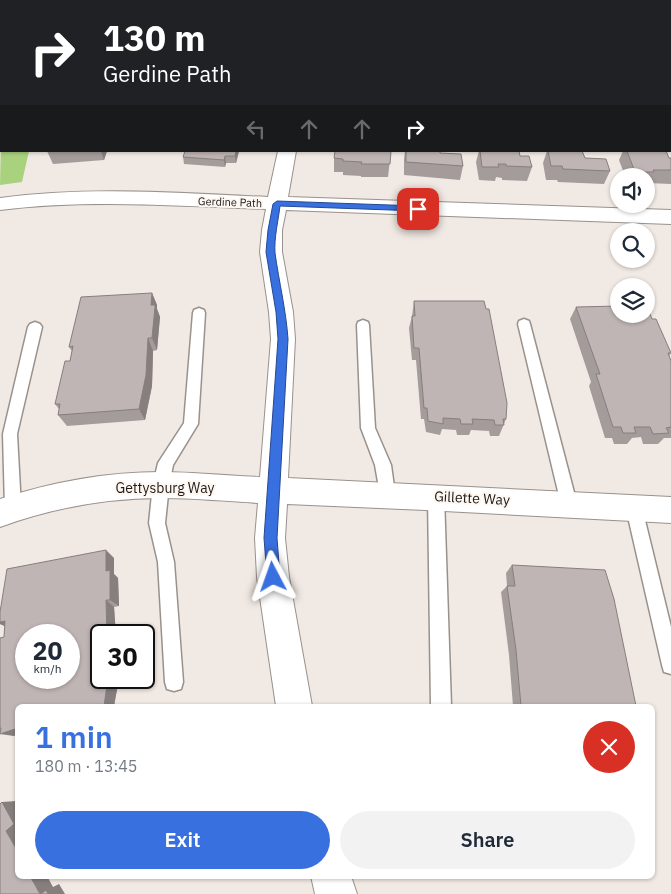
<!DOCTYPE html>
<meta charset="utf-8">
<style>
body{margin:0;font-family:"IBM Plex Sans",sans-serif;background:#f2f2f3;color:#1f2937;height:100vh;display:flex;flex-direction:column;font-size:19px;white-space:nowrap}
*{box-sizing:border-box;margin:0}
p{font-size:16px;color:#747a83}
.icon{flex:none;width:28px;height:28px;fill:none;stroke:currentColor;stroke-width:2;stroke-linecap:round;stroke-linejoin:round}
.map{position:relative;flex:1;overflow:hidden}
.details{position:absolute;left:15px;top:704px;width:640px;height:175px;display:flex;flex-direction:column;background:#fff;border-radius:8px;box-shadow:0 1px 4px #0004}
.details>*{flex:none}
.top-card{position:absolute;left:0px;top:0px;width:671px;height:152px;box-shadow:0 1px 4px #0004;background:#202124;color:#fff;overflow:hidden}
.fabs{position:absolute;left:610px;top:168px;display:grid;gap:10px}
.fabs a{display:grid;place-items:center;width:45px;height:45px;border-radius:50%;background:#fff;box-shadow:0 1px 4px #0004;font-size:25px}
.speed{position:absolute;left:15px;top:624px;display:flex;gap:10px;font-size:25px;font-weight:700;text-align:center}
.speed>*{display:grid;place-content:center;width:65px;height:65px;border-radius:50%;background:#fff;box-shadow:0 1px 4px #0004;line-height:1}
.speed small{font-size:12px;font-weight:400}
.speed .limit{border:2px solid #111;border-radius:8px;background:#fff;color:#111}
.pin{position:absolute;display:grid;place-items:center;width:42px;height:42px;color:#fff;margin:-21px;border-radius:10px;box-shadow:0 2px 8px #0006}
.me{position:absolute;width:55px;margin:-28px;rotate:356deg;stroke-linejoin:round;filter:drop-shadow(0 0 4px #0008)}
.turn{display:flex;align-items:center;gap:18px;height:105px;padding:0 20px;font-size:22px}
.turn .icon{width:65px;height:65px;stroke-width:2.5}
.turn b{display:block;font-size:35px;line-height:42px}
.lanes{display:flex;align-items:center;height:48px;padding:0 20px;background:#0003;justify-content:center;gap:25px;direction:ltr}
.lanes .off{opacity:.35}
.round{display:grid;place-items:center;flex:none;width:52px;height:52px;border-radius:26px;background:#f2f2f3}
.summary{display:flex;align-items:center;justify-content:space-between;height:85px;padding:0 20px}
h1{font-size:30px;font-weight:600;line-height:38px;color:#3970df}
.action{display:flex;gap:10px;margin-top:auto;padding:10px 20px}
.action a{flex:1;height:58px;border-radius:30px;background:#3970df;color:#fff;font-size:20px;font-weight:600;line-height:58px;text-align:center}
.action a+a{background:#f2f2f3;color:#1f2937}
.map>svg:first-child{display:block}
.green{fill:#a9d27f}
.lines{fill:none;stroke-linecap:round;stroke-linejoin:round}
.service-casing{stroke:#99918c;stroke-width:3}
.minor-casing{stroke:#99918c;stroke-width:2}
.service{fill:#fff;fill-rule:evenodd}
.minor{fill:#fff;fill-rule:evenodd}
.wall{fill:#a49c9b}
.shaded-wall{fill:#867f7e}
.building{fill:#bfb5b4;stroke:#867f7e;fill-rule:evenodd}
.route{fill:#3970df;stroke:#254991}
.labels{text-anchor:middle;stroke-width:4;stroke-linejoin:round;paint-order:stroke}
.far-street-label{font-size:11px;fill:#1b1816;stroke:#fef6f0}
.street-label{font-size:14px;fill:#1b1816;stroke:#fef6f0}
</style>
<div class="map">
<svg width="671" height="894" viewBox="0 0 671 894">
<rect width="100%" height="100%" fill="#f1e9e3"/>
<!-- green -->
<path class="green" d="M1,140V151H29L22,182L0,185Z"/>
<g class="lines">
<defs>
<g id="service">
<path d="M199,308L204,310L205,313L198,424L173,465L169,485L165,523L174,562L183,682L181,689L174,691L167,689L165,682L158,562L149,523L153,485L158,463L184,423L193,313L194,310Z"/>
<path d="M524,319L529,321L530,324L577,504L575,509L569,511L563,509L561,504L518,324L519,321Z"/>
<path d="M363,320L368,322L369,325L375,428L391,465L395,494L393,499L387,501L381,499L375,465L361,428L357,325L358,322Z"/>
<path d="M35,322L40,324L42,327L17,434L21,508L19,513L13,515L7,513L5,508L3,434L28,327L30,324Z"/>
<path d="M436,489L442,491L444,496L451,706H431L428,496L430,491Z"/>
<path d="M634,501L640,503L642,508L671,627V674L664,672L662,665L626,508L628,503Z"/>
</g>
<g id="minor">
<rect x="115" y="0" width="14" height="1"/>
<rect x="670" y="55" width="1" height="10"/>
<path d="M278,151H296L288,197L671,210V224L286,210L282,230V252L293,312L295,339L288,478L671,497V523L425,510L287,504L285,538L289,577L312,706H276L257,577L255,538L258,503C226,501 194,498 162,498C107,498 52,508 0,527V499C52,482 106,472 161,472C194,472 227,476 260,477L271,339L269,312L260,252L262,230L266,209C177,206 88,199 0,210V198C89,186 179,193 268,197Z"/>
<path d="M311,876H351L357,894H315Z"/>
</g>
</defs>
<!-- service casing -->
<use href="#service" class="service-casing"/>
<!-- minor casing -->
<use href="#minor" class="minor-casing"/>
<!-- service -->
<use href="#service" class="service"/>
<!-- minor -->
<use href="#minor" class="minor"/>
</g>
<!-- wall -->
<g class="wall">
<path d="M157,0H184L183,1H158Z"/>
<path d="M246,0H279V1H245Z"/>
<path d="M588,0H630L628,1H587Z"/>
<path d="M671,88V109H670V90Z"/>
<path d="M47,151H107L104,160L53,164Z"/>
<path d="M239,151L236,163H226L225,167L184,164L183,157Z"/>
<path d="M391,151L388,177H361V176L343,175V172H334V158Z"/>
<path d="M405,151H440V153L463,166L460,180L404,175V159Z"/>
<path d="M479,151H519L520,156L532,167L527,181L502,180V178L496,177L495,181L479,180L476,162Z"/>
<path d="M547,151H582L585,158L610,171L604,184L558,182L557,180H546L543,163Z"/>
<path d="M623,151H666L669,158H671V184L648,183L646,186V176H625L619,160Z"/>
<path d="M152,293L157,305V309L160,317L157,350L153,351L152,386L145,420L67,426L58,415L59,409L55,404L70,361L72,351L69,347Z"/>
<path d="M414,301L506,419L499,436H490L489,431L471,430L469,435H457L456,430L442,429L440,435L426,432L424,419H421L416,360H412L409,328L412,316Z"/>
<path d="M576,307L652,319L671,353L669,356L671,361V438H664L658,444H643L641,437L632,438L627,444H614L612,438H605L589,386L591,382L570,319Z"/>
<path d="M114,558V574L118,578L119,606L114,607L116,635H101L118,684L114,706H18L14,736L0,731V638L4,637L5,626L0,624Z"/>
<path d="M512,565L636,706H513L509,655L501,592L507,586L506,573Z"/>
</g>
<!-- shaded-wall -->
<g class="shaded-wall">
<path d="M174,0H184L183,1H174Z"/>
<path d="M620,0H630L628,1H620Z"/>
<path d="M101,151H107L104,160Z"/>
<path d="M236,151H239L236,163L235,156Z"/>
<path d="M225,156L226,163L225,167L224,160Z"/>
<path d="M152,293L157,305V309L160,317L157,350L152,338L151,305Z"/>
<path d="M148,338L153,351L152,386L145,420L139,409Z"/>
<path d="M106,550L114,558V574L118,578L119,606L110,600L106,571Z"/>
<path d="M106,600L114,607L116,635H107Z"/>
<path d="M5,621L11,629L0,624V622Z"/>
<path d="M108,678H117L118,684L114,706H104Z"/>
<path d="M18,728V734L14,736L0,734Z"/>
<path d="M16,801L18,803V852L6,831L0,809V803H2V802Z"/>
<path d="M30,876H47L53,887L59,884L65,894H40Z"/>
</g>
<!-- building -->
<g class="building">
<path d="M246,0H277L245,1Z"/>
<path d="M355,0H385L384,1H355Z"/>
<path d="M466,0H501L499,1H466Z"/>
<path d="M588,0H608L613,1H587Z"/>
<path d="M185,151H236L235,156H225L224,160L183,157Z"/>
<path d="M335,151H391L390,164H361L362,162L343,161V159L334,158Z"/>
<path d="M406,151H440V153L461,154L463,166L406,162Z"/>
<path d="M480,151H519L520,156H529L532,167L506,166V164H498L499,167H482Z"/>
<path d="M548,151H582L585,158L606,159L610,171L563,169L562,166H551Z"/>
<path d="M627,151H666L669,158H671V170H653L654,172H635Z"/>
<path d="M152,293L151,305H155V307L152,338H148L146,375L139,409L58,415L60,404H55L65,361H70L73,346L69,347L81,297Z"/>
<path d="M414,301H484L486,309H489L507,403L506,419H503L504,425H495L494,420L472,419L473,424H461L460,419L443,418V424L428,421L427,408H424L419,348H414L412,316H415Z"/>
<path d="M619,306V314H646V306H647L652,319H656L671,353H668L671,361V427L666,428L669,433L653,434L650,427H634L636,433H623L621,427H613L596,374H600L576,307Z"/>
<path d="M106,550V571L110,570V600H106L107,635H101V678H108L104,706H18V728L0,734L1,728H0V638L4,637L5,621L0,622V612L7,569ZM26,635H69V678H26Z"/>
<path d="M512,565L605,570L614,599L636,706H521L516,650L507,586H515Z"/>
<path d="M2,802L14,824L6,831L18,852V876H30L40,894H0V804Z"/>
<path d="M46,890L48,894H41Z"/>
</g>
<!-- route -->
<path class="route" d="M277,201L418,206L423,209L418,211L280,206C278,222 274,238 275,253C279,282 286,310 288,339L277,538L280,577L278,581L273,583L269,581L267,577L264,538L278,339L276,312L266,252L268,230L273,204Z"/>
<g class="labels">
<!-- far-street labels -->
<g class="far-street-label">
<text transform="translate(230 202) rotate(2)" y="4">Gerdine Path</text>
</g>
<!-- street labels -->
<g class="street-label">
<text x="165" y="493">Gettysburg Way</text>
<text transform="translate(472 498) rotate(3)" y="5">Gillette Way</text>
</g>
</g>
</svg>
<div class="fabs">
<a><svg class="icon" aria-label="sound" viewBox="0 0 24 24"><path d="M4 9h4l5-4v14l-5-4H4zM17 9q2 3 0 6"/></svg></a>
<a><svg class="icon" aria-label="search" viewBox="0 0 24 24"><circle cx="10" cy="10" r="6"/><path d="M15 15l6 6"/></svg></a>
<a><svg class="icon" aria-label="layers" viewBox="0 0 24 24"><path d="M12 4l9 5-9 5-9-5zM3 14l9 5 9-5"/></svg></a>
</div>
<div class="speed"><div>20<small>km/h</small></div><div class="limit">30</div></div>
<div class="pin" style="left:418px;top:209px;background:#d93025"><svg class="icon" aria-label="arrive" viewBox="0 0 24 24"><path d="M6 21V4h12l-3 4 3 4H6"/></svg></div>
<svg class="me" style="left:273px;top:577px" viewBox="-20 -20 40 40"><path d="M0-17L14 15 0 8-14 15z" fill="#3970df" stroke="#fff" stroke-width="4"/></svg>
<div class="top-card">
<div class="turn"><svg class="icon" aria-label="right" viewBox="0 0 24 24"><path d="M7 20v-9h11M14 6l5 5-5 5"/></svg><div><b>130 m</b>Gerdine Path</div></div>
<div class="lanes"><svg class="icon off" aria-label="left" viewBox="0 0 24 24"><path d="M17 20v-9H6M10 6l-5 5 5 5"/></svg><svg class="icon off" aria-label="ahead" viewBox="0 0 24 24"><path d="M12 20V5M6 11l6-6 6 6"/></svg><svg class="icon off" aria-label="ahead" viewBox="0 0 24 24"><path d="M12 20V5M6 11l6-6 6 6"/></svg><svg class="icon" aria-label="right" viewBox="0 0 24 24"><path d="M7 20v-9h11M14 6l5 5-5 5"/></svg></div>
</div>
<section class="details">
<div class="summary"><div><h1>1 min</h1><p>180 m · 13:45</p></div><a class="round" style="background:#d93025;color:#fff"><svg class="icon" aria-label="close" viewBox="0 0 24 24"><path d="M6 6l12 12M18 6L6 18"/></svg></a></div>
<div class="action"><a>Exit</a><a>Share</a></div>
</section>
</div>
